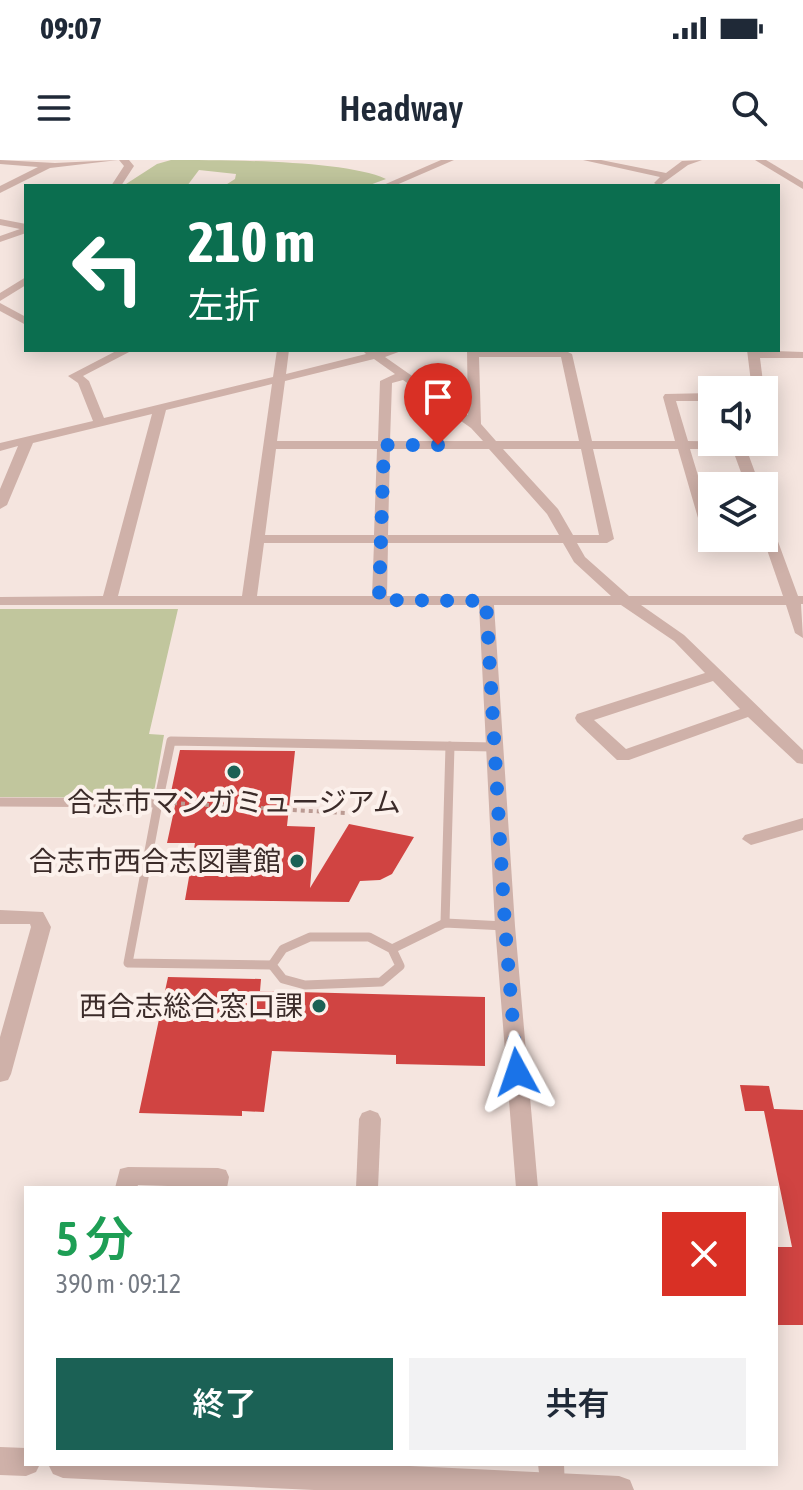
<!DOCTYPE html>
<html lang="ja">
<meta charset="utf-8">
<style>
body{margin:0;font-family:"Asap Condensed","Noto Sans JP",sans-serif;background:#f2f2f3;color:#1f2937;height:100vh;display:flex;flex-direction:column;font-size:30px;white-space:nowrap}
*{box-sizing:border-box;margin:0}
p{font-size:26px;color:#747a83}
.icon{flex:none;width:44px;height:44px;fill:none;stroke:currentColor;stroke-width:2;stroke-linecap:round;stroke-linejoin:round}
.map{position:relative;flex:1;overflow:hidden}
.drawer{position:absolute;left:24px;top:1026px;width:754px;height:280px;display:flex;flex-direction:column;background:#fff;border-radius:0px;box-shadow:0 4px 20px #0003}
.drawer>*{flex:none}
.banner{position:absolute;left:24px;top:24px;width:756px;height:168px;border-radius:0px;box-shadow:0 4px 20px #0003;background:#0b6e4f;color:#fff;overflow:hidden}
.buttons{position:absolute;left:698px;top:216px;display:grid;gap:16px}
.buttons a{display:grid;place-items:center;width:80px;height:80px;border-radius:0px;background:#fff;box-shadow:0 4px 20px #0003;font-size:40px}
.pin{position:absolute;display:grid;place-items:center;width:68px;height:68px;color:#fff;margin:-82px -34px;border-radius:50% 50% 50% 0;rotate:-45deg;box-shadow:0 0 8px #0007}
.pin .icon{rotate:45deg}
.me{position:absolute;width:88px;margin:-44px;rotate:355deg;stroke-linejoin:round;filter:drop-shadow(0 0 6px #0008)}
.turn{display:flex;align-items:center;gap:28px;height:168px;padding:0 32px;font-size:36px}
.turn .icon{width:104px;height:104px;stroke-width:2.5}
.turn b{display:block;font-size:56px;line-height:68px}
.round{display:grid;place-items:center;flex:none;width:84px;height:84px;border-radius:0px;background:#f2f2f3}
.summary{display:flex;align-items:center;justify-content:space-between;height:136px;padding:0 32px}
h1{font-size:48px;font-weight:600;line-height:60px;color:#1e9e55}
.action{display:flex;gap:16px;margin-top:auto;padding:16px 32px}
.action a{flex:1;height:92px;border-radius:0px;background:#1b6155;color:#fff;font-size:32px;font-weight:600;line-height:92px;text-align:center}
.action a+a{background:#f2f2f3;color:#1f2937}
.status{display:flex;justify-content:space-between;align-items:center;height:56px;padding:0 40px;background:#fff;direction:ltr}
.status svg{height:22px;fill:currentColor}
header{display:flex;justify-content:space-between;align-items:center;height:104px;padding:0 32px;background:#fff;font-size:36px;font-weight:600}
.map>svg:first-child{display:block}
.green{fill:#c1c69d}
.building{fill:#d04442}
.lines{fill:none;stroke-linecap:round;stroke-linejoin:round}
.path{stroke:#bb9b93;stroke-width:4;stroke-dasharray:4 4;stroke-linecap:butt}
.service{stroke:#cfb1a9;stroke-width:9}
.minor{fill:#cfb1a9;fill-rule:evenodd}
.tertiary{fill:#cfb1a9;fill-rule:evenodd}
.route{stroke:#1a73e8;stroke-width:14;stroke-dasharray:0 25.2}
.poi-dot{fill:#1b6155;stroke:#fcf1ec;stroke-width:3}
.labels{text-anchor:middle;stroke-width:8;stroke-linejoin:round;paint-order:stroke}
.poi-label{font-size:28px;fill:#3b2b29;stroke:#fcf1ec;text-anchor:end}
</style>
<div class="status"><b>09:07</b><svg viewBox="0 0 49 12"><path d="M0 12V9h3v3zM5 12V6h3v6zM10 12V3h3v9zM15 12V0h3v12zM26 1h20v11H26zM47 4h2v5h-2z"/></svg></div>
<header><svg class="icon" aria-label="menu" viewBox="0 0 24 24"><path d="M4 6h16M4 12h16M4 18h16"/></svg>Headway<svg class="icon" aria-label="search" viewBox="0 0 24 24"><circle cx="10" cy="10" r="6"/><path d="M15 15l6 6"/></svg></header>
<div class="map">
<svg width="803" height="1330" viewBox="0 0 803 1330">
<rect width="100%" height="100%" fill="#f5e5df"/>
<!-- green -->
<g class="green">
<path d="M171,0C224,0 345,0 386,19L367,26H224L235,19L236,14L199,10L187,26L126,24L157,4Z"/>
<path d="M0,449H178L149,574L164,575L154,632L141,638L0,637Z"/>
</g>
<!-- building -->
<g class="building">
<path d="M180,590L295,591L287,666L315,667L310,728L349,664L414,677L392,714L380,720L360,721L349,742L185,740L195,683H167L178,632H171Z"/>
<path d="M168,817L261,819L260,831L485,837V906L396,904V895L272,891L264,952L242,951V956L139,953Z"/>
<path d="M740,925L769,926L774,949L803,950V1165H776V1087H792L764,951H745Z"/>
</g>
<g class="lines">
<!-- path -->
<path class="path" d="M173,643L345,653"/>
<!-- service -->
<g class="service">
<path d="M0,642L158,643L128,803L272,805"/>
<path d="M158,643L171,581L494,587"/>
<path d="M445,763L450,586"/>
<path d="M310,777H369L392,789L400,806L381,822L305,825L283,819L272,805L283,789Z"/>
<path d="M392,789L445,763L505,766"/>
</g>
<!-- minor -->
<g class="minor">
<path d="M0,0L55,3L118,0L50,8L0,33V26L38,7L0,4Z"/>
<path d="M119,0H129L134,6L121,26H111L124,6Z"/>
<path d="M441,0H454L394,26H381Z"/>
<path d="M583,0H601L666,13L682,1L702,0L688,5L659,26L654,23L660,17Z"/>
<path d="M755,0H766L803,22V29Z"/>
<path d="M0,59L26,64V73L0,82V76L20,69L0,65Z"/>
<path d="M26,117V125L0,141V133Z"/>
<path d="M0,143L26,157V165L0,151Z"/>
<path d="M118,190H133L83,216L89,221L104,258L273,217L277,190H289L286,214L366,194L362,190H404L385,197L468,255L467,190L566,191L572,194L592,281H675L663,237L665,234L712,233V241H676L688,281L751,282L749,296L760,326H746L735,296L737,289H690L712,362V378H764V356L769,357L798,436H803V444H801L803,478L795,473L786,445H641L684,475L803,590V604L797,603L748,557L629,600H617L577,562L575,558L577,554L705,513L674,481L621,445H494L515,766L538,1028H516L495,766L479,445H0V437L103,436L152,254L33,283L7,345L0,349V329L18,286L0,291V283L93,261L78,223L68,216ZM479,197H561L579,281H496L481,264ZM374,199L395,214L380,221L378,281H277L285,221ZM403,220L471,268L483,281H390L392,223ZM272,224L242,436H118L166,250ZM276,289H377L374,375H265ZM390,289H489L547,354L559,375H388ZM503,289H581L599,375H573L558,349ZM593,289H678L705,382L765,384L783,436H629L585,397L577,383H607L614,379ZM264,383H374L372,436H257ZM388,383H563L574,402L611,436H387ZM713,521L740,549L626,589L594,560Z"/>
<path d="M747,190L803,192V198H760L764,230H752Z"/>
<path d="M803,658V670L751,685L742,679L745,675Z"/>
<path d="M0,750L43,752L51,767L11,914L8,920L0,922V877L31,767L30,764H0Z"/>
<path d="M370,950L378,953L381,959L378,1028H356L359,959L362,953Z"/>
<path d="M128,1007L218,1008L226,1010L229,1017L227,1028L138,1025L137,1028H115L120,1009Z"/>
<path d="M538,1304H564L565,1330H541Z"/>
</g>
<!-- tertiary -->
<g class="tertiary">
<path d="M0,1287L26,1288V1304H40L36,1312L26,1316L0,1315Z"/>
<path d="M48,1304H368L619,1316L630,1320L634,1330H314L63,1318L53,1314Z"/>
</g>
</g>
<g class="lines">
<!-- route -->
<path class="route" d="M438,285H384L379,440L486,441L505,766L517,912"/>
</g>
<!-- markers -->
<g class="poi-dot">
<circle cx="234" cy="612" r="8"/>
<circle cx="297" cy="701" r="8"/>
<circle cx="319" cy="846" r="8"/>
</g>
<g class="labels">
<!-- poi labels -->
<g class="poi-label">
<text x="234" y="652" text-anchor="middle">合志市マンガミュージアム</text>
<text x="281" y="711">合志市西合志図書館</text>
<text x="303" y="856">西合志総合窓口課</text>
</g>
</g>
</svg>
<div class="buttons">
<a><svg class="icon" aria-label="sound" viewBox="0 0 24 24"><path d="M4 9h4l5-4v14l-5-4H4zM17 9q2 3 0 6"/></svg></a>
<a><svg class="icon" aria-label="layers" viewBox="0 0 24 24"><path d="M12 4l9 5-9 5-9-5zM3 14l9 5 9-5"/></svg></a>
</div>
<div class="pin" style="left:438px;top:285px;background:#d93025"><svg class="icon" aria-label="arrive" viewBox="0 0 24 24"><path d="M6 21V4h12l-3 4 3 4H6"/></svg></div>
<svg class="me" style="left:517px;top:912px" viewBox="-20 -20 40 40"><path d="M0-17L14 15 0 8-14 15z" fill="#1a73e8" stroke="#fff" stroke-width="4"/></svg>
<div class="banner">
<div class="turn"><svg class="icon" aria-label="left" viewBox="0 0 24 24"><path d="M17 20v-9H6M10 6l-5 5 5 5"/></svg><div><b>210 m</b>左折</div></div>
</div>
<section class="drawer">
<div class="summary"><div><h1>5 分</h1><p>390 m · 09:12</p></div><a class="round" style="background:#d93025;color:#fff"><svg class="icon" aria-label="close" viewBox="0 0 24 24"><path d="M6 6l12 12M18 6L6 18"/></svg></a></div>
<div class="action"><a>終了</a><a>共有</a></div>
</section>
</div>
